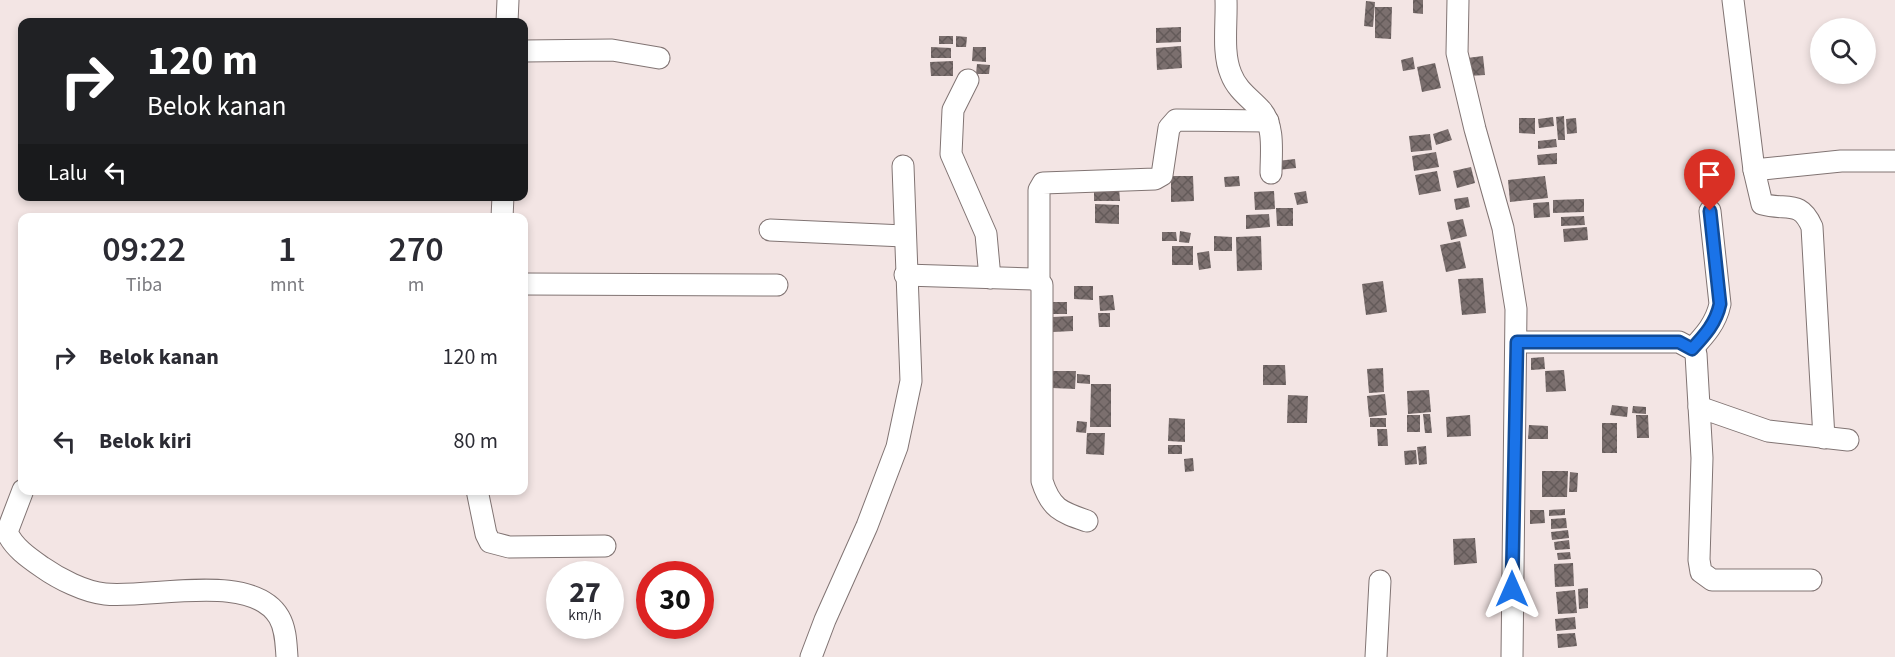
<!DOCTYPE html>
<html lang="id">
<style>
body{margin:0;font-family:"Source Sans 3",sans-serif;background:#f7f7f7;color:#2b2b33;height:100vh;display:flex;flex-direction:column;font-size:22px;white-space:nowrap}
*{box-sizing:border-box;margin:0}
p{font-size:20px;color:#7c7c81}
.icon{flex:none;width:33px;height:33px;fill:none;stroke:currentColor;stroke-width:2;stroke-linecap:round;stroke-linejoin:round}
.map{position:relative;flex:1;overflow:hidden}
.drawer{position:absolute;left:18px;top:213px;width:510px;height:282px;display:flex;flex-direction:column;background:#fff;border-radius:12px;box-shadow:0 3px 9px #0003}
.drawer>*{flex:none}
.top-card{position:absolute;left:18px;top:18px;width:510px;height:183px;border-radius:12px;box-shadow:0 3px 9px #0003;background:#202124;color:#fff;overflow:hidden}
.tools{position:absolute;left:1810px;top:18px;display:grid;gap:12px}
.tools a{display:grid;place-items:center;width:66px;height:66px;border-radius:50%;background:#fff;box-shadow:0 3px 9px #0003;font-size:30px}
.speed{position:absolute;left:546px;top:561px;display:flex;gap:12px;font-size:30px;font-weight:700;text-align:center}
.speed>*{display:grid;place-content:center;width:78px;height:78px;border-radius:50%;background:#fff;box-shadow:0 3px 9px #0003;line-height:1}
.speed small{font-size:15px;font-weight:400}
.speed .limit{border:9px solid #d22;background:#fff;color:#111}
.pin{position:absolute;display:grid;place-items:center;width:51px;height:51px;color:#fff;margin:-62px -26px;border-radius:50% 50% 50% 0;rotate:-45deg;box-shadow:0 0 6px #0007}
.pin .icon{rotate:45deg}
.me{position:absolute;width:66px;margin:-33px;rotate:0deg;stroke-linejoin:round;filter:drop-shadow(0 0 4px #0008)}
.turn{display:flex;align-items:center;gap:21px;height:126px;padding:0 30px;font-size:27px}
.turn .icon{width:78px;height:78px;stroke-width:2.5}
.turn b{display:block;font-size:42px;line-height:51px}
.then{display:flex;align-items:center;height:57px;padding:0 30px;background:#0003;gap:12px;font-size:22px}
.eta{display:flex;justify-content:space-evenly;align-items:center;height:102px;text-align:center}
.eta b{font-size:36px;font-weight:600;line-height:42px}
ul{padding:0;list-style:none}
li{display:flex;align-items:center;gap:18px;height:84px;padding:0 30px}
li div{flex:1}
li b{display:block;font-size:22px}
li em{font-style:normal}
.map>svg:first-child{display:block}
.building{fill:url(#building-cross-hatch)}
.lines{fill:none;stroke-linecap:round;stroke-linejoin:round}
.minor-casing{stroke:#817473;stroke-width:23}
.minor{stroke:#fff;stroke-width:21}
.route-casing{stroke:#114b97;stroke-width:15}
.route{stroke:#1a73e8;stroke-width:10}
</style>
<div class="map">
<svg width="1895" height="657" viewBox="0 0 1895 657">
<defs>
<pattern id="building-cross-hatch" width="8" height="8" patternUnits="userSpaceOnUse" patternTransform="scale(1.5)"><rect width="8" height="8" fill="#7b6f6e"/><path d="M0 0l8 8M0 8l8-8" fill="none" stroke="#635a59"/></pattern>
</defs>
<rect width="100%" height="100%" fill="#f3e5e4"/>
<!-- building -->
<g class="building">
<path d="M1413,0H1423V14L1413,13Z"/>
<path d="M1366,1L1375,2L1373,27L1364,26Z"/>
<path d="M1375,7H1392L1391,39L1375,38Z"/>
<path d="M1181,27V42L1156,43V28Z"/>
<rect x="939" y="36" width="14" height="8"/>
<path d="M956,36L967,37L966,47H956Z"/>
<path d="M1181,46L1182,68L1157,70L1156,48Z"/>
<path d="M931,47L951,48V58H931Z"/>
<path d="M973,47H986V62L972,61Z"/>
<path d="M1483,56L1485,75L1469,76L1467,58Z"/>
<path d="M1413,57L1415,69L1403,71L1401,60Z"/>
<path d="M953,61V76H931L930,62Z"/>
<path d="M1435,63L1441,88L1422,92L1417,67Z"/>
<path d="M977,64L990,65L989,74H976Z"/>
<path d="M1564,116L1565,140H1558L1556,117Z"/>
<path d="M1553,117L1554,126L1539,128L1538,119Z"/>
<path d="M1519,118H1535V134L1519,133Z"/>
<path d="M1576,118L1577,133L1567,134L1566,119Z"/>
<path d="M1448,129L1452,140L1436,145L1433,134Z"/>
<path d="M1430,134L1432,150L1411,152L1409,136Z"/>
<path d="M1556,139L1557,147L1538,149V141Z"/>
<path d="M1436,152L1439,167L1414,171L1412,156Z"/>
<path d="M1557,153V164L1538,165L1537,155Z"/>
<path d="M1295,159L1296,168L1278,170L1277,161Z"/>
<path d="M1471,167L1475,183L1457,188L1453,171Z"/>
<path d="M1437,171L1441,191L1419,195L1415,175Z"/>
<path d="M1171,176H1193L1194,201L1171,202Z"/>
<path d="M1239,176L1240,186L1225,187L1224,177Z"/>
<path d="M1545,176L1548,198L1510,202L1508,180Z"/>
<path d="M1094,187H1119L1120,201H1094Z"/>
<path d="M1274,191L1275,209L1255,210L1254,192Z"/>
<path d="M1306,191L1308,203L1297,205L1294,193Z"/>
<path d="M1468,197L1470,207L1456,210L1454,199Z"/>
<path d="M1584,199V212L1553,213V200Z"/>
<path d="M1549,202L1550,217L1534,218L1533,203Z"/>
<path d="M1095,204L1119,205V224L1095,223Z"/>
<path d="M1276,208H1293V226H1277Z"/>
<path d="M1269,214L1270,227L1246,229V215Z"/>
<path d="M1584,216L1585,225L1561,226V217Z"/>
<path d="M1463,219L1467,236L1451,240L1447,222Z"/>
<path d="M1587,227L1588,240L1564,242L1563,229Z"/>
<path d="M1180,231L1191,233L1189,243L1179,242Z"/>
<path d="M1162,232H1176L1177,241H1162Z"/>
<path d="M1214,236L1232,237V251H1214Z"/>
<path d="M1261,236L1262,270L1237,271L1236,237Z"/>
<path d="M1460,241L1466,268L1446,272L1440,245Z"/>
<rect x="1172" y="246" width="21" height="19"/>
<path d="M1209,251L1211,268L1199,270L1197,253Z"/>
<path d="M1483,278L1486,313L1462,315L1458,279Z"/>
<path d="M1383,281L1387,312L1366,315L1362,284Z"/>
<path d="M1074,286H1093V300L1074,299Z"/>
<path d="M1113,295L1115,310L1100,311L1099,296Z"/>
<rect x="1050" y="302" width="17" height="12"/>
<path d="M1098,313H1110V327H1099Z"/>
<path d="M1073,316V331L1053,332V317Z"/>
<path d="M1544,357L1545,369L1531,370V358Z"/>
<path d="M1263,365H1285L1286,385H1263Z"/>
<path d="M1383,368L1384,392L1369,393L1367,369Z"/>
<path d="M1564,370L1566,391L1546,392L1545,371Z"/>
<path d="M1053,371H1076L1075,389L1052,388Z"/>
<path d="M1077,374L1090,375V384L1077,383Z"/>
<path d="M1091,384H1111V427H1090Z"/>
<path d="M1429,390L1431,412L1408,414L1407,391Z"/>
<path d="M1385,394L1387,415L1369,417L1367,396Z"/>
<path d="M1288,395L1308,396L1307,423H1287Z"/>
<path d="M1612,405L1628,407L1627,417L1610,415Z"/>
<path d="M1633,406L1646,407V414L1632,413Z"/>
<path d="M1423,414H1430L1432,433H1425Z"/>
<rect x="1407" y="415" width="13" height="17"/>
<path d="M1470,415L1471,436L1447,437L1446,417Z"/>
<path d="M1636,415H1648L1649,438H1637Z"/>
<path d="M1169,418L1185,419V442L1168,441Z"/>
<rect x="1370" y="418" width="16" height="9"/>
<path d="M1077,421L1087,422L1086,433L1076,432Z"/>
<rect x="1602" y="423" width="15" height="30"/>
<path d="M1529,425L1548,426V439H1528Z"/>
<path d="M1377,429H1387L1388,446H1378Z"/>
<path d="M1087,433H1105L1104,455L1086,454Z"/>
<rect x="1168" y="445" width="14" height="9"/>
<path d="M1426,446L1427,464L1419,465L1417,447Z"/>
<path d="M1416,450L1417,464L1405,465L1404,451Z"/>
<path d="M1193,458L1194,471L1185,472L1184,459Z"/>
<path d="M1542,471H1568L1567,497H1542Z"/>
<path d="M1570,472L1578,473L1577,492H1569Z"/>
<path d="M1565,509V515L1549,516V510Z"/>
<path d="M1530,510H1544L1545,523L1530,524Z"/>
<path d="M1566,518L1567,528L1551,529V519Z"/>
<path d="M1568,530L1569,538L1552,540L1551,532Z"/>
<path d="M1475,538L1477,563L1454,565L1453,539Z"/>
<path d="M1569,540L1570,549L1555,550L1554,542Z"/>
<path d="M1570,552L1571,559L1558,560L1557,553Z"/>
<path d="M1573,563L1574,586L1555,587L1554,564Z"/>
<path d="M1588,588V608L1579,609L1578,589Z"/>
<path d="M1575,590L1577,613L1558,614L1556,592Z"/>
<path d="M1575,617L1576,629L1556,631L1555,619Z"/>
<path d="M1575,633L1577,646L1558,648L1557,634Z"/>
</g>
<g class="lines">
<defs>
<g id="minor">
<path d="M1226,0C1227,23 1222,53 1231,74C1237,90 1250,98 1261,110C1275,126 1271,153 1271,173"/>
<path d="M1458,0L1457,53L1475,129L1503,228L1516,309L1512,657"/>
<path d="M1733,0L1754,170"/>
<path d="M507,22L508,0"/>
<path d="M524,51L612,50L659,58"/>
<path d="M968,80L953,110L951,154L986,234L990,278"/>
<path d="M502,218L503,196"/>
<path d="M770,230L904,236"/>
<path d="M905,275L1034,279L1042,285V481C1051,509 1061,512 1087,521"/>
<path d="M1039,281V190L1043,183L1155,179L1162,175L1169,128L1176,120L1268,121"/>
<path d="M524,284L777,285"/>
<path d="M1517,342H1679L1692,349L1696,354L1702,458L1699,560L1701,572L1712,580H1811"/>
<path d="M1692,349C1705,335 1716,323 1720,304L1710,211"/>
<path d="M1699,407L1768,431L1848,440"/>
<path d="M1824,438L1812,227C1800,199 1787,211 1762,204L1754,170L1841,161H1895"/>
<path d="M23,490L7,532C13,547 29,558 42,567C59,579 85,592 105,594C150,599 252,571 279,617C286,629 286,644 287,657"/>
<path d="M477,490L486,534L490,542L509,547L605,546"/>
<path d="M811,657L825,620L867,526L897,447L911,381L903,166"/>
<path d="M1376,657L1380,581"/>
</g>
</defs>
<!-- minor casing -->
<use href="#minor" class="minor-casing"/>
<!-- minor -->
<use href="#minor" class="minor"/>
</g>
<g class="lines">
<defs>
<path id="route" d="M1512,589L1517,342H1679L1692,349C1705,335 1716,323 1720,304L1710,211"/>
</defs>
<!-- route casing -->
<use href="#route" class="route-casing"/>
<!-- route -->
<use href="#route" class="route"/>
</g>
</svg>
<div class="tools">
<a><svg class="icon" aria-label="search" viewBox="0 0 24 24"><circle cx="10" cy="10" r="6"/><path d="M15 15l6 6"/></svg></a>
</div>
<div class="speed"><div>27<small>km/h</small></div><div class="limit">30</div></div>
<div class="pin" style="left:1710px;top:211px;background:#d93025"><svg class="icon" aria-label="arrive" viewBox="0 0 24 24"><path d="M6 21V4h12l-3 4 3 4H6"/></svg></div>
<svg class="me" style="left:1512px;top:589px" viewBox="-20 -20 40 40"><path d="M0-17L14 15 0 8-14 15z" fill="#1a73e8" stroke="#fff" stroke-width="4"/></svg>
<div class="top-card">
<div class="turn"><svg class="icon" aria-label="right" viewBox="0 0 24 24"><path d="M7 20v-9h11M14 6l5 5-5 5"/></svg><div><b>120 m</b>Belok kanan</div></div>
<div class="then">Lalu<svg class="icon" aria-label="left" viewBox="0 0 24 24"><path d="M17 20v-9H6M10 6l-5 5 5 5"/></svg></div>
</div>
<section class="drawer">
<div class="eta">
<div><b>09:22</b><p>Tiba</p></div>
<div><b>1</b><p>mnt</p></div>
<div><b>270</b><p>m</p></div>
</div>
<ul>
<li><svg class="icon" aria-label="right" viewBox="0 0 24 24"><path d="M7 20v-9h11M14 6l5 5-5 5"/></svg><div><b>Belok kanan</b></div><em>120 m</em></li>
<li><svg class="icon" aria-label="left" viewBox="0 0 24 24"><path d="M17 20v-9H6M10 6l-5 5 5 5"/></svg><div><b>Belok kiri</b></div><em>80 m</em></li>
</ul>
</section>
</div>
